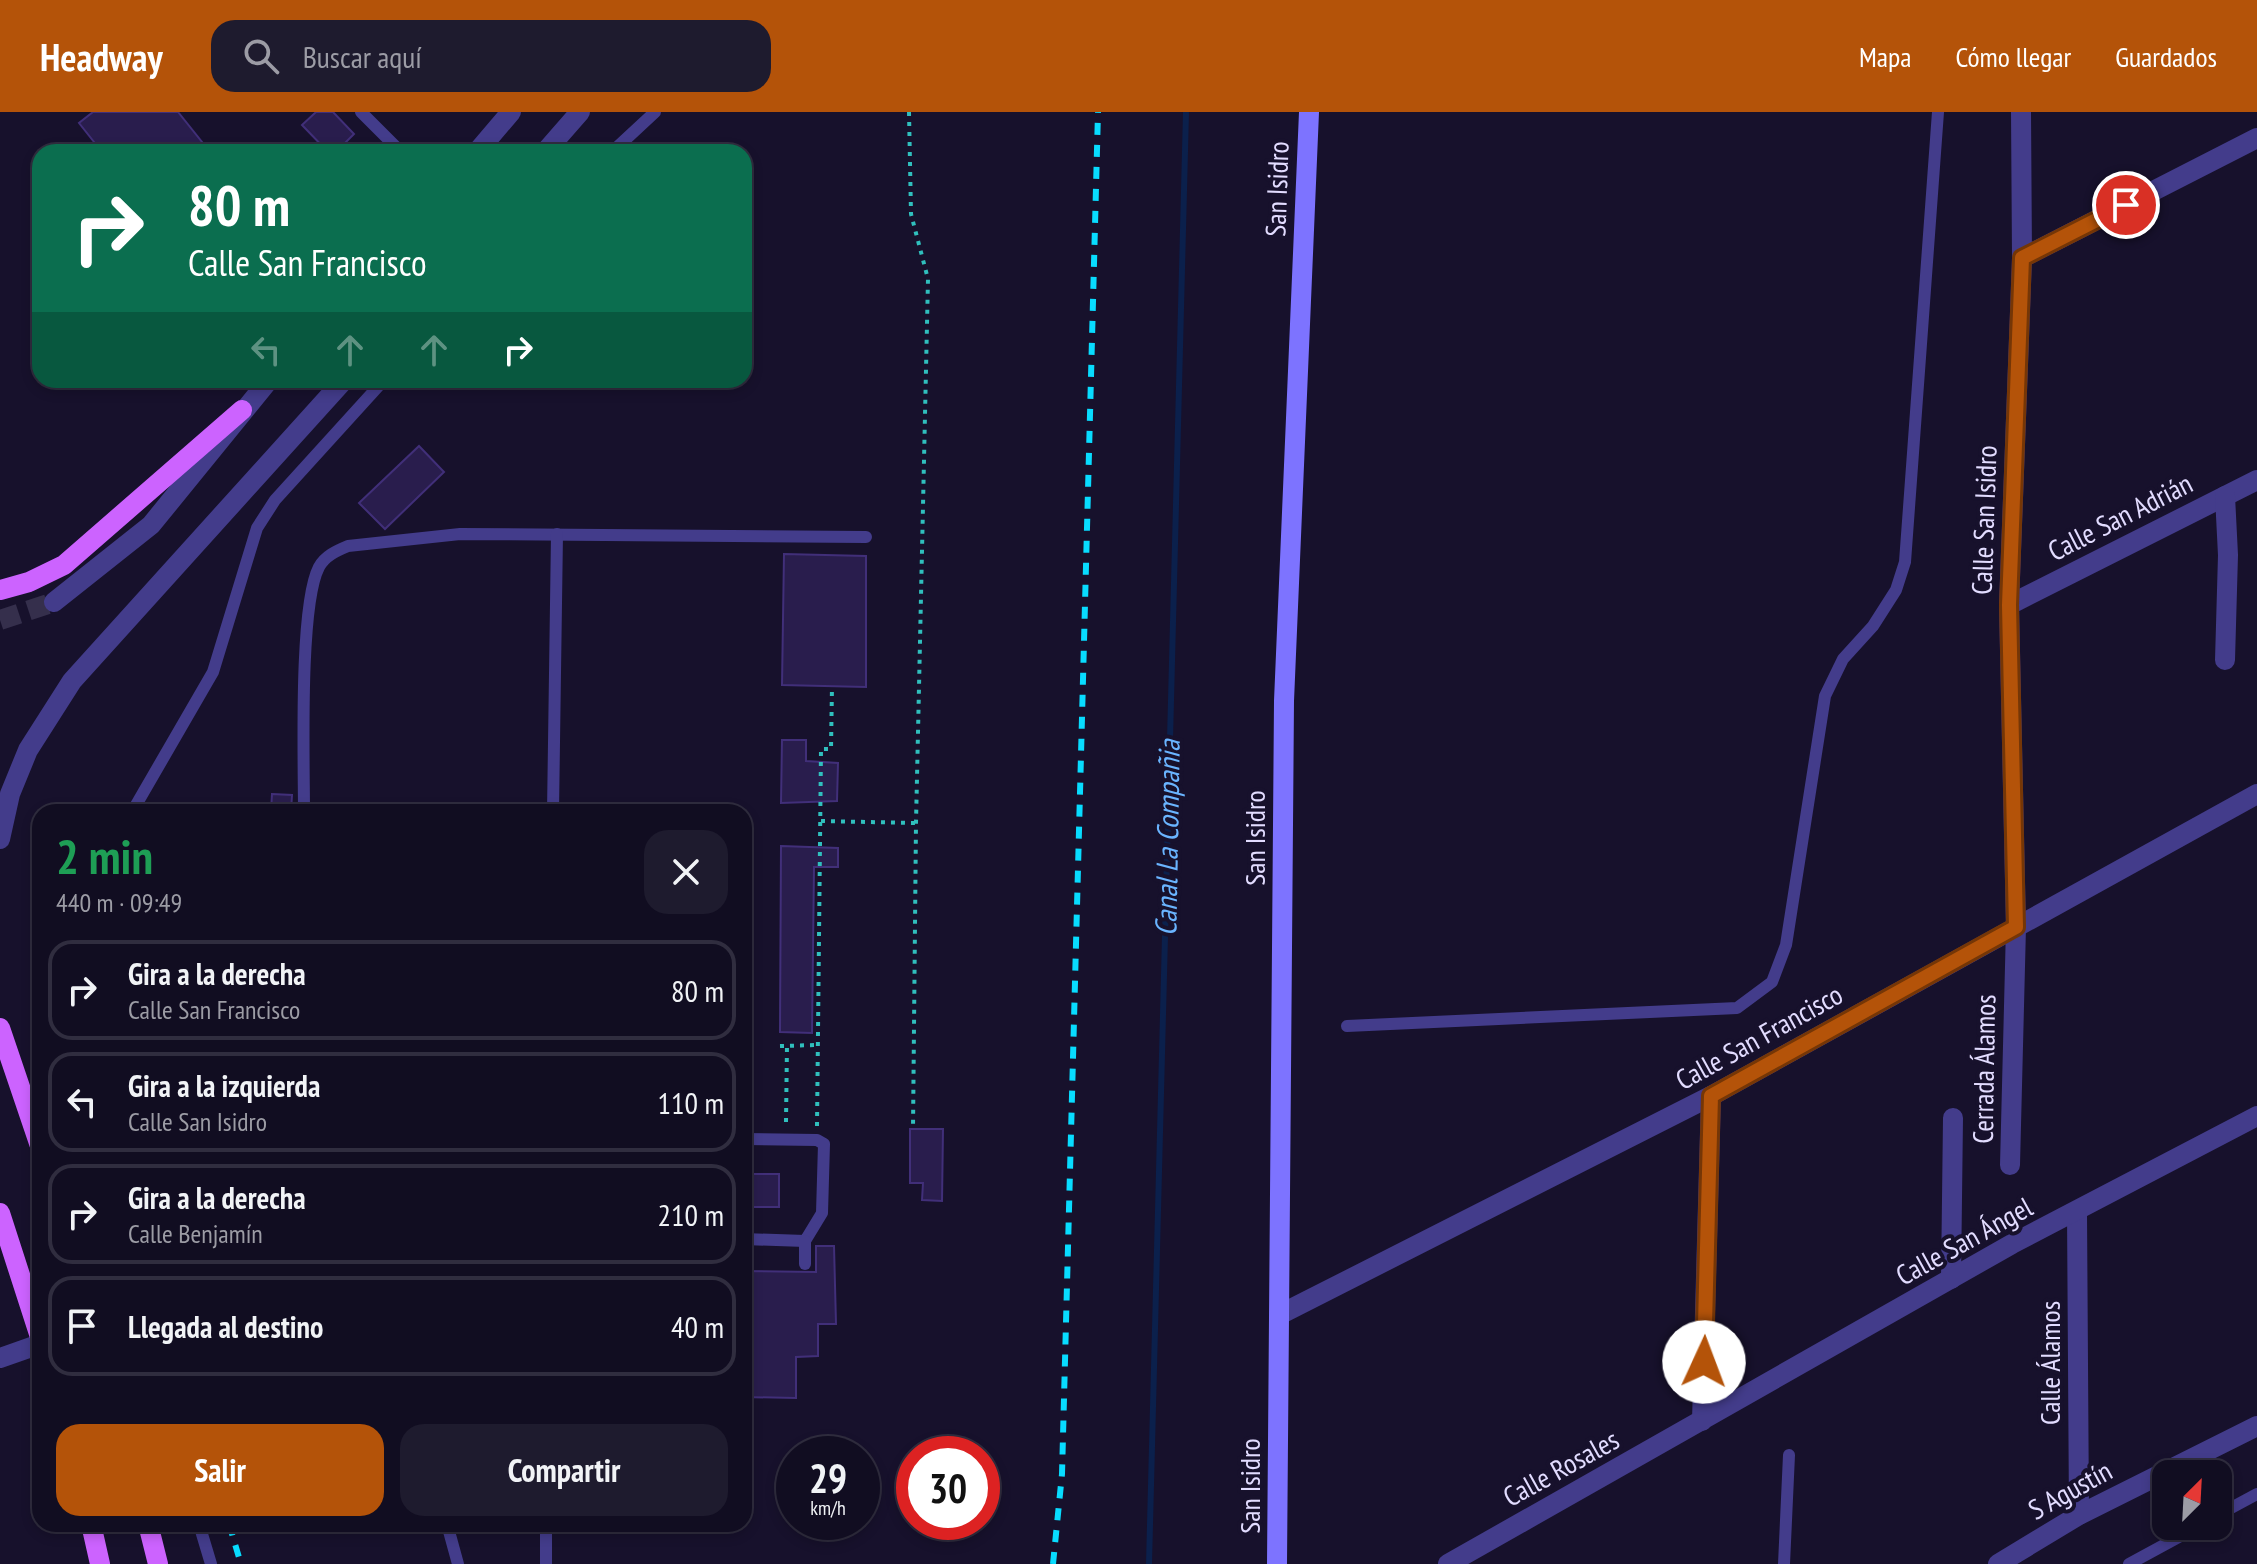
<!DOCTYPE html>
<html lang="es">
<meta charset="utf-8">
<style>
body{margin:0;font-family:"PT Sans Narrow",sans-serif;background:#1e1b2e;color:#f1f3f6;height:100vh;display:flex;flex-direction:column;font-size:30px;white-space:nowrap}
*{box-sizing:border-box;margin:0}
p{font-size:26px;color:#9c9ca5}
.icon{flex:none;width:44px;height:44px;fill:none;stroke:currentColor;stroke-width:2;stroke-linecap:round;stroke-linejoin:round}
.map{position:relative;flex:1;overflow:hidden}
.panel{position:absolute;left:32px;top:692px;width:720px;height:728px;display:flex;flex-direction:column;background:#110d21;border-radius:24px;box-shadow:0 4px 12px #0003,0 0 0 2px #302d3f}
.panel>*{flex:none}
.guide{position:absolute;left:32px;top:32px;width:720px;height:244px;border-radius:24px;box-shadow:0 4px 12px #0003,0 0 0 2px #302d3f;background:#0b6e4f;color:#fff;overflow:hidden}
.needle{width:52px;rotate:24deg}
.fabs{position:absolute;left:2152px;top:1348px;display:grid;gap:16px}
.fabs a{display:grid;place-items:center;width:80px;height:80px;border-radius:16px;background:#110d21;box-shadow:0 4px 12px #0003,0 0 0 2px #302d3f;font-size:40px}
.speed{position:absolute;left:776px;top:1324px;display:flex;gap:16px;font-size:40px;font-weight:700;text-align:center}
.speed>*{display:grid;place-content:center;width:104px;height:104px;border-radius:50%;background:#110d21;box-shadow:0 4px 12px #0003,0 0 0 2px #302d3f;line-height:1}
.speed small{font-size:20px;font-weight:400}
.speed .limit{border:12px solid #d22;background:#fff;color:#111}
.pin{position:absolute;display:grid;place-items:center;width:68px;height:68px;color:#fff;margin:-34px;border:4px solid #fff;border-radius:50%;box-shadow:0 2px 8px #0007}
.me{position:absolute;width:88px;margin:-44px;rotate:2deg;stroke-linejoin:round;filter:drop-shadow(0 0 6px #0008)}
.turn{display:flex;align-items:center;gap:28px;height:168px;padding:0 24px;font-size:36px}
.turn .icon{width:104px;height:104px;stroke-width:2.5}
.turn b{display:block;font-size:56px;line-height:68px}
.lanes{display:flex;align-items:center;height:76px;padding:0 24px;background:#0003;justify-content:center;gap:40px;direction:ltr}
.lanes .off{opacity:.35}
.round{display:grid;place-items:center;flex:none;width:84px;height:84px;border-radius:24px;background:#1e1b2e}
.overview{display:flex;align-items:center;justify-content:space-between;height:136px;padding:0 24px}
h1{font-size:48px;font-weight:800;line-height:60px;color:#1e9e55}
.action{display:flex;gap:16px;margin-top:auto;padding:16px 24px}
.action a{flex:1;height:92px;border-radius:24px;background:#b45309;color:#fff;font-size:32px;font-weight:800;line-height:92px;text-align:center}
.action a+a{background:#1e1b2e;color:#f1f3f6}
ul{padding:0;list-style:none}
li{display:flex;align-items:center;gap:24px;height:100px;margin:0 16px 12px;padding:0 8px;border:4px solid #302d3f;border-radius:24px}
li div{flex:1}
li b{display:block;font-size:30px}
li em{font-style:normal}
header{display:flex;align-items:center;gap:48px;box-sizing:border-box;height:112px;padding:0 40px;background:#b45309;color:#fff}
header strong{font-size:38px}
nav{display:flex;gap:44px;margin-inline-start:auto;font-size:28px}
.search{width:560px;height:72px;background:#1e1b2e;display:flex;align-items:center;gap:20px;box-sizing:border-box;padding:0 28px;border-radius:24px;color:#9c9ca5;font-size:30px}
.map>svg:first-child{display:block}
.lines{fill:none;stroke-linecap:round;stroke-linejoin:round}
.stream{stroke:#0b204c;stroke-width:6}
.building{fill:#291d4d;stroke:#412f79;stroke-width:2}
.street-tunnel{stroke:#352f4c;stroke-width:20;stroke-dasharray:20 10;stroke-linecap:butt}
.path{stroke:#30bfbd;stroke-width:4;stroke-dasharray:4 6;stroke-linecap:butt}
.lane{stroke:#433c8b;stroke-width:12}
.street{stroke:#433c8b;stroke-width:20}
.secondary{stroke:#7d73ff;stroke-width:20}
.primary{stroke:#cc63ff;stroke-width:20}
.rail{stroke:#08dcff;stroke-width:6;stroke-dasharray:12 10;stroke-linecap:butt}
.route-casing{stroke:#753606;stroke-width:20}
.route{stroke:#b45309;stroke-width:14}
.labels{text-anchor:middle;stroke-width:8;stroke-linejoin:round;paint-order:stroke}
.street-label{font-size:28px;fill:#e2dcff;stroke:#17112c}
.water-label{font-size:30px;font-style:italic;fill:#6ab4ff;stroke:#17112c}
</style>
<header>
<strong>Headway</strong>
<div class="search"><svg class="icon" aria-label="search" viewBox="0 0 24 24"><circle cx="10" cy="10" r="6"/><path d="M15 15l6 6"/></svg>Buscar aquí</div>
<nav><a>Mapa</a><a>Cómo llegar</a><a>Guardados</a></nav>
</header>
<div class="map">
<svg width="2257" height="1452" viewBox="0 0 2257 1452">
<rect width="100%" height="100%" fill="#17112c"/>
<g class="lines">
<!-- stream -->
<path class="stream" d="M1149,1452L1186,0"/>
</g>
<!-- building -->
<g class="building">
<path d="M93,0H178L210,40H102L79,11Z"/>
<path d="M316,0H333L354,22L336,40H328L302,13Z"/>
<path d="M419,334L444,360L385,417L359,391Z"/>
<path d="M784,442L866,444V575L782,573Z"/>
<path d="M782,628H806V649L838,651L837,689L781,691Z"/>
<path d="M272,682L292,683L291,700L271,699Z"/>
<path d="M781,734L838,736V755H814L812,921L780,920Z"/>
<path d="M910,1017H943L942,1089L922,1088L923,1071H910Z"/>
<rect x="744" y="1062" width="35" height="33"/>
<path d="M816,1134H834L836,1212H818V1244L796,1245V1286L744,1285V1159L816,1160Z"/>
</g>
<g class="lines">
<!-- street-tunnel -->
<path class="street-tunnel" d="M0,508L54,490"/>
<!-- path -->
<g class="path">
<path d="M909,0L911,102L928,167L916,711L913,1017"/>
<path d="M821,709L916,711"/>
<path d="M780,934L818,933"/>
<path d="M786,1010L787,933"/>
<path d="M817,1014L821,637H831L832,574"/>
</g>
<!-- lane -->
<g class="lane">
<path d="M361,0L401,40"/>
<path d="M612,40L655,0"/>
<path d="M132,700L213,560L257,416L275,388L384,268"/>
<path d="M304,700C304,650 299,493 319,455C325,444 336,439 348,434L460,422L866,425"/>
<path d="M553,700L557,422"/>
<path d="M1347,914L1737,896L1772,870L1786,833L1825,584L1843,547L1873,514L1896,478L1905,450L1938,0"/>
<path d="M744,1027L817,1028L824,1032L822,1101L805,1129L744,1127"/>
<path d="M805,1152V1129"/>
<path d="M2218,1403L2257,1382"/>
<path d="M199,1412L211,1452"/>
<path d="M447,1412L458,1452"/>
<path d="M546,1452V1412"/>
<path d="M1784,1452L1789,1343"/>
<path d="M2129,1452L2199,1414"/>
</g>
<!-- street -->
<g class="street">
<path d="M477,40L511,0"/>
<path d="M545,40L580,0"/>
<path d="M2022,146L2257,26"/>
<path d="M54,490L151,413L269,268"/>
<path d="M2009,493L2257,368"/>
<path d="M2225,548L2228,443L2225,384"/>
<path d="M0,727L10,682L28,638L72,569L344,268"/>
<path d="M2010,1053L2016,815L2009,493L2022,146L2021,0"/>
<path d="M2077,1100L2079,1403"/>
<path d="M1951,1167L1953,1006"/>
<path d="M1279,1203L1711,984L2257,682"/>
<path d="M0,1246L40,1232"/>
<path d="M1702,1309L1711,984"/>
<path d="M1448,1452L2012,1132L2257,1004"/>
<path d="M1998,1452L2079,1403L2257,1314"/>
</g>
<!-- secondary -->
<path class="secondary" d="M1277,1452L1284,589L1309,0"/>
<!-- primary -->
<g class="primary">
<path d="M0,478L29,470L64,453L242,298"/>
<path d="M0,916L40,1034"/>
<path d="M0,1101L40,1225"/>
<path d="M91,1412L100,1452"/>
<path d="M148,1412L158,1452"/>
</g>
<!-- rail -->
<g class="rail">
<path d="M229,1412L241,1452"/>
<path d="M1053,1452L1062,1362L1098,0"/>
</g>
</g>
<g class="lines">
<defs>
<path id="route" d="M1704,1250L1711,984L2016,815L2009,493L2022,146L2126,93"/>
</defs>
<!-- route casing -->
<use href="#route" class="route-casing"/>
<!-- route -->
<use href="#route" class="route"/>
</g>
<g class="labels">
<!-- street labels -->
<g class="street-label">
<text transform="translate(1277 77) rotate(-88)" y="10">San Isidro</text>
<text transform="translate(2120 405) rotate(-27)" y="10">Calle San Adrián</text>
<text transform="translate(1984 408) rotate(-88)" y="10">Calle San Isidro</text>
<text transform="translate(1255 726) rotate(-90)" y="10">San Isidro</text>
<text transform="translate(1759 925) rotate(-29)" y="10">Calle San Francisco</text>
<text transform="translate(1984 957) rotate(-89)" y="10">Cerrada Álamos</text>
<text transform="translate(1964 1129) rotate(-29)" y="10">Calle San Ángel</text>
<text transform="translate(2050 1251) rotate(-90)" y="10">Calle Álamos</text>
<text transform="translate(1561 1356) rotate(-29)" y="10">Calle Rosales</text>
<text transform="translate(1250 1374) rotate(-90)" y="10">San Isidro</text>
<text transform="translate(2070 1378) rotate(-29)" y="10">S Agustín</text>
</g>
<!-- water labels -->
<g class="water-label">
<text transform="translate(1168 726) rotate(-89)" y="10">Canal La Compañia</text>
</g>
</g>
</svg>
<div class="fabs">
<a><svg class="needle" viewBox="-14 -14 28 28"><path d="M0-13l5 13h-10z" fill="#e53935"/><path d="M0 13l5-13h-10z" fill="#9c9ca5"/></svg></a>
</div>
<div class="speed"><div>29<small>km/h</small></div><div class="limit">30</div></div>
<div class="pin" style="left:2126px;top:93px;background:#d93025"><svg class="icon" aria-label="arrive" viewBox="0 0 24 24"><path d="M6 21V4h12l-3 4 3 4H6"/></svg></div>
<svg class="me" style="left:1704px;top:1250px" viewBox="-20 -20 40 40"><circle r="19" fill="#fff"/><path d="M0-13L10 11 0 6-10 11z" fill="#b45309"/></svg>
<div class="guide">
<div class="turn"><svg class="icon" aria-label="right" viewBox="0 0 24 24"><path d="M7 20v-9h11M14 6l5 5-5 5"/></svg><div><b>80 m</b>Calle San Francisco</div></div>
<div class="lanes"><svg class="icon off" aria-label="left" viewBox="0 0 24 24"><path d="M17 20v-9H6M10 6l-5 5 5 5"/></svg><svg class="icon off" aria-label="ahead" viewBox="0 0 24 24"><path d="M12 20V5M6 11l6-6 6 6"/></svg><svg class="icon off" aria-label="ahead" viewBox="0 0 24 24"><path d="M12 20V5M6 11l6-6 6 6"/></svg><svg class="icon" aria-label="right" viewBox="0 0 24 24"><path d="M7 20v-9h11M14 6l5 5-5 5"/></svg></div>
</div>
<section class="panel">
<div class="overview"><div><h1>2 min</h1><p>440 m · 09:49</p></div><a class="round"><svg class="icon" aria-label="close" viewBox="0 0 24 24"><path d="M6 6l12 12M18 6L6 18"/></svg></a></div>
<ul>
<li><svg class="icon" aria-label="right" viewBox="0 0 24 24"><path d="M7 20v-9h11M14 6l5 5-5 5"/></svg><div><b>Gira a la derecha</b><p>Calle San Francisco</p></div><em>80 m</em></li>
<li><svg class="icon" aria-label="left" viewBox="0 0 24 24"><path d="M17 20v-9H6M10 6l-5 5 5 5"/></svg><div><b>Gira a la izquierda</b><p>Calle San Isidro</p></div><em>110 m</em></li>
<li><svg class="icon" aria-label="right" viewBox="0 0 24 24"><path d="M7 20v-9h11M14 6l5 5-5 5"/></svg><div><b>Gira a la derecha</b><p>Calle Benjamín</p></div><em>210 m</em></li>
<li><svg class="icon" aria-label="arrive" viewBox="0 0 24 24"><path d="M6 21V4h12l-3 4 3 4H6"/></svg><div><b>Llegada al destino</b></div><em>40 m</em></li>
</ul>
<div class="action"><a>Salir</a><a>Compartir</a></div>
</section>
</div>
